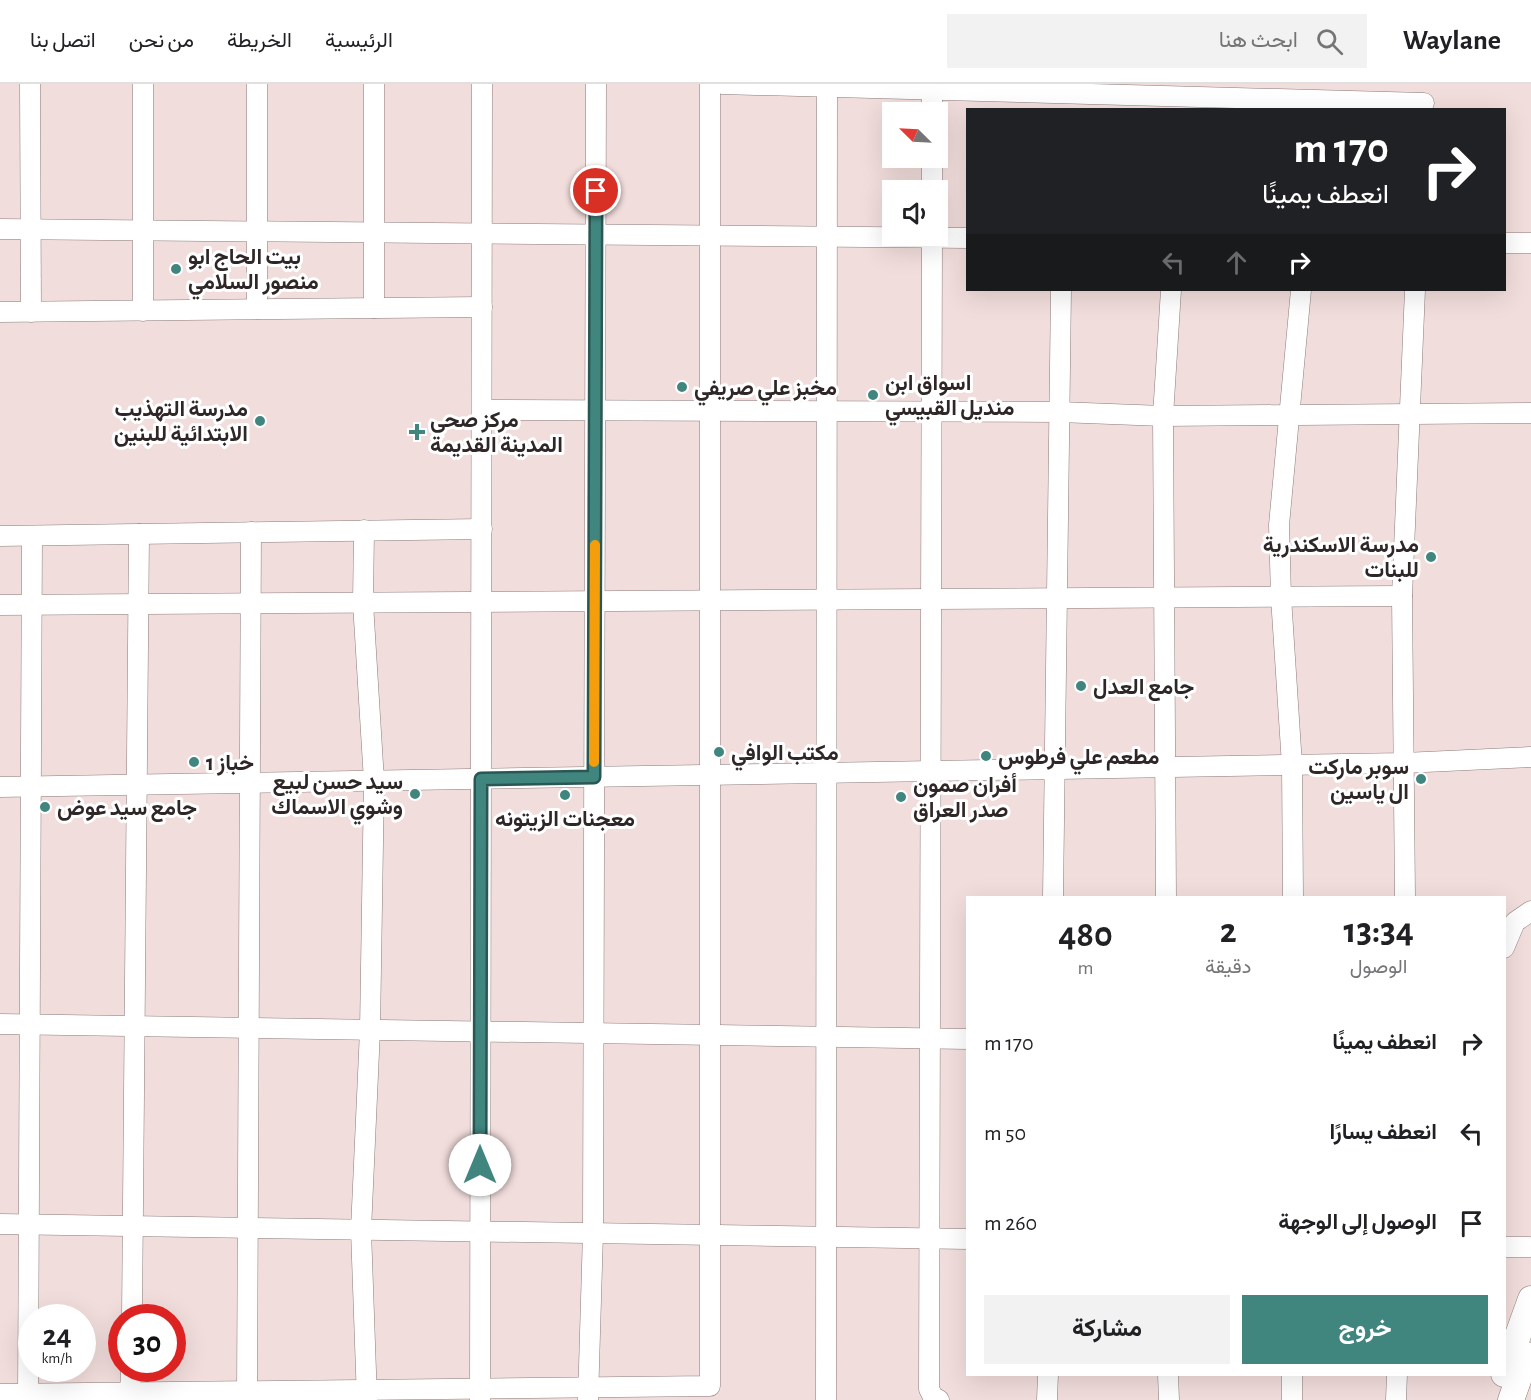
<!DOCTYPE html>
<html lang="ar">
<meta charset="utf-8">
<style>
body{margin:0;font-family:"Alegreya Sans",Vazirmatn,sans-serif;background:#f2f2f2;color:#202124;direction:rtl;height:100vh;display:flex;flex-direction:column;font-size:22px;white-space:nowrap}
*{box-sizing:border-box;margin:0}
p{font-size:20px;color:#757577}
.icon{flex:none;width:33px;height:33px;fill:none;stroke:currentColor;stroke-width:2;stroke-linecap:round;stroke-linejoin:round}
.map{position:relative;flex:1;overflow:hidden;direction:ltr}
.side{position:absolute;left:966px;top:812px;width:540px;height:480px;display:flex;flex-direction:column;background:#fff;border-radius:0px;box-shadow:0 6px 24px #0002;direction:rtl}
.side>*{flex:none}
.guide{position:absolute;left:966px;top:24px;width:540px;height:183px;border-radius:0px;box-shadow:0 6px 24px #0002;direction:rtl;background:#202124;color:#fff;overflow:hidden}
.needle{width:39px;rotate:294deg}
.fabs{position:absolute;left:882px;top:18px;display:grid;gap:12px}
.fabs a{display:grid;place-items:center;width:66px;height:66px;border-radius:0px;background:#fff;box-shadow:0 6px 24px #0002;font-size:30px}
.speed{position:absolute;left:18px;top:1220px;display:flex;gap:12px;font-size:30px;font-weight:700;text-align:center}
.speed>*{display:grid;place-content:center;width:78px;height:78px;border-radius:50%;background:#fff;box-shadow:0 6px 24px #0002;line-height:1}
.speed small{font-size:15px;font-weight:400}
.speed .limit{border:9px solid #d22;background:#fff;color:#111}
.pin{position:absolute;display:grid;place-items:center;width:51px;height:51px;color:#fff;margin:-26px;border:3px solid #fff;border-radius:50%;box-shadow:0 2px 6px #0007}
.me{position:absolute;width:66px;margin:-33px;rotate:0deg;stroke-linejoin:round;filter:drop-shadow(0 0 4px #0008)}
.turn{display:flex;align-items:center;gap:21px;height:126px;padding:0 18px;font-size:27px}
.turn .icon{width:78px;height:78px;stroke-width:2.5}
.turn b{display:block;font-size:42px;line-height:51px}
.lanes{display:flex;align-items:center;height:57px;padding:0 18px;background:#0003;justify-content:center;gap:30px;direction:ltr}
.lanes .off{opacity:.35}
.eta{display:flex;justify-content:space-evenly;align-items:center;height:102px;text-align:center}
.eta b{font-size:36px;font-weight:700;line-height:42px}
.primary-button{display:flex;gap:12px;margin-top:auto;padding:12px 18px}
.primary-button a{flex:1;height:69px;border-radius:0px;background:#40867f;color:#fff;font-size:24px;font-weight:700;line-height:69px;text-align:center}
.primary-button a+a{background:#f2f2f2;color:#202124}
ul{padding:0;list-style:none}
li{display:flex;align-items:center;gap:18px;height:90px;padding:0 18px}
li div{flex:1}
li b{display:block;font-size:22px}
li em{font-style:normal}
header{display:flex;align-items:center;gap:36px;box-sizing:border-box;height:84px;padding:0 30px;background:#fff;border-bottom:2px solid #e0e0e0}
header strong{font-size:28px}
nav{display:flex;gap:33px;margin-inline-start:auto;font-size:21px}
.search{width:420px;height:54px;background:#f2f2f2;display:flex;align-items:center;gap:15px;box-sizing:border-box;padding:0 21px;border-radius:0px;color:#757577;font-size:22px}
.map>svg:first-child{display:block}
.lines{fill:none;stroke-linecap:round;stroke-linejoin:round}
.minor-casing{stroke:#8d7b7b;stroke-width:21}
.major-casing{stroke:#8d7b7b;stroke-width:27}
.minor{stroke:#fff;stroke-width:20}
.major{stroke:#fff;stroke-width:26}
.route-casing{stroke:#2a5753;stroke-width:15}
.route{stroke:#40867f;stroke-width:10}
.slow{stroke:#f59e0b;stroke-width:10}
.poi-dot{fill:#40867f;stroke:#fff;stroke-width:2}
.labels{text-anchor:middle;stroke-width:6;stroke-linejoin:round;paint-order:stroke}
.poi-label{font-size:22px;font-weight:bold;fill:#2f2727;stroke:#fff;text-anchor:start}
</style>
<header>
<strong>Waylane</strong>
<div class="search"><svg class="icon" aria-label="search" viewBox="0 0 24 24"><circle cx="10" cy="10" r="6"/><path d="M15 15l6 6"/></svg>ابحث هنا</div>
<nav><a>الرئيسية</a><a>الخريطة</a><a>من نحن</a><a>اتصل بنا</a></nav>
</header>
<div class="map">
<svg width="1531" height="1316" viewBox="0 0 1531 1316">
<rect width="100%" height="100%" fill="#f1dddc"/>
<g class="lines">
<defs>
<g id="minor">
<path d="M30,0L31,228"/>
<path d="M143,0V227"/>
<path d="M722,0L1424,19"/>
<path d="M932,28V0"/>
<path d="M932,106V74"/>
<path d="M0,145L968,154"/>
<path d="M932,152L929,1305L933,1313L939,1316"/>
<path d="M1504,159H1531"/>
<path d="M374,224V0"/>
<path d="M257,225V0"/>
<path d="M0,228L482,223"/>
<path d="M482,326L1059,328L1163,332L1531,329"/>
<path d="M364,446L363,519L374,697L370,946L361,1146L367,1316"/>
<path d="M0,452L482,445"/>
<path d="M0,521L1402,512"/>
<path d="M0,703L1404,679L1531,673"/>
<path d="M1053,813L1061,206"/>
<path d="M1166,813L1163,332L1171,206"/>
<path d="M1293,813L1292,681L1281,513L1279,441L1301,206"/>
<path d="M1405,813L1402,512L1415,206"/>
<path d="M1504,864L1515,838L1531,827"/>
<path d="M0,940L968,955"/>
<path d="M0,1140L968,1155"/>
<path d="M1504,1163H1529"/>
<path d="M132,1233L139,450"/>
<path d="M1168,1290L1169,1316"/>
<path d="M1292,1290V1316"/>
<path d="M0,1310L710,1302V0"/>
<path d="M28,1316L32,452"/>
<path d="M130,1316L131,1284"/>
<path d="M247,1316L251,448"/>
<path d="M480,1316L482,0"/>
<path d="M588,1316L593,1149L596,0"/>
<path d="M826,1316L827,0"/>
<path d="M1047,1316L1048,1290"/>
<path d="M1396,1316L1397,1290"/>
</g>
<g id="major">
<path d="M1504,1290L1531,1215"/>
<path d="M1511,1316L1527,1271"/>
</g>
</defs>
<!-- minor casing -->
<use href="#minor" class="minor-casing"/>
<!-- major casing -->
<use href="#major" class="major-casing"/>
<!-- minor -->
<use href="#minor" class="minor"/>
<!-- major -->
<use href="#major" class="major"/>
</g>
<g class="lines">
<defs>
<path id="route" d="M480,1081L481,695L594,693L596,107"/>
</defs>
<!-- route casing -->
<use href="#route" class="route-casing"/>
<!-- route -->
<use href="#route" class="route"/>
<!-- slow -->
<path class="slow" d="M594,678L595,461"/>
</g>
<!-- markers -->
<g class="poi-dot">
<circle cx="176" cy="185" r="6"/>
<circle cx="682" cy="303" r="6"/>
<circle cx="873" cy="311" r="6"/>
<circle cx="260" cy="337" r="6"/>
<path d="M414 339h6v6h6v6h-6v6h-6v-6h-6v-6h6z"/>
<circle cx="1431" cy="473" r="6"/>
<circle cx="1081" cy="602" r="6"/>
<circle cx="719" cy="668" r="6"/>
<circle cx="986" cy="672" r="6"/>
<circle cx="194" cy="678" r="6"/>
<circle cx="1421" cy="695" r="6"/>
<circle cx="415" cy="710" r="6"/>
<circle cx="565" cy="711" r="6"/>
<circle cx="901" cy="713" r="6"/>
<circle cx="45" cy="723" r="6"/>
</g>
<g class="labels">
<!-- poi labels -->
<g class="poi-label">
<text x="188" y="180">بيت الحاج ابو<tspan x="188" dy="25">منصور السلامي</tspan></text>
<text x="885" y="306">اسواق ابن<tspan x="885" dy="25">منديل القبيسي</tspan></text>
<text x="694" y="311">مخبز علي صريفي</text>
<text x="248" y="332" text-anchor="end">مدرسة التهذيب<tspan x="248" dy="25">الابتدائية للبنين</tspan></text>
<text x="430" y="343">مركز صحي<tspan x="430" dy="25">المدينة القديمة</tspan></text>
<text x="1419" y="468" text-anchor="end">مدرسة الاسكندرية<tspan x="1419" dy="25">للبنات</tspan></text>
<text x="1093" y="610">جامع العدل</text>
<text x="731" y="676">مكتب الوافي</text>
<text x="998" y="680">مطعم علي فرطوس</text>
<text x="206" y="686">خباز 1</text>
<text x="1409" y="690" text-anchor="end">سوبر ماركت<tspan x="1409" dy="25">ال ياسين</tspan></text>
<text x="403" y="705" text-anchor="end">سيد حسن لبيع<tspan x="403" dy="25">وشوي الاسماك</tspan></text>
<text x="913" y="708">أفران صمون<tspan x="913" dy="25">صدر العراق</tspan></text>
<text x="57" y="731">جامع سيد عوض</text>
<text x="565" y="742" text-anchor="middle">معجنات الزيتونه</text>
</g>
</g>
</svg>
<div class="fabs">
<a><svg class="needle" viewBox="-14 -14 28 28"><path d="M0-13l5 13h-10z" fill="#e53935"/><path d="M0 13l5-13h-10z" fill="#757577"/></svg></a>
<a><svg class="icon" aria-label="sound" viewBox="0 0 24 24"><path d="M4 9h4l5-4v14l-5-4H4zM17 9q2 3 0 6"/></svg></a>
</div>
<div class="speed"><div>24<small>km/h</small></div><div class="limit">30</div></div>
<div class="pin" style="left:596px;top:107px;background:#d93025"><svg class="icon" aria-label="arrive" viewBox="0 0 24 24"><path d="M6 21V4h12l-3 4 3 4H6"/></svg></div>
<svg class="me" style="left:480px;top:1081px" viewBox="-20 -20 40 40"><circle r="19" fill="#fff"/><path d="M0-13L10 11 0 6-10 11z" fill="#40867f"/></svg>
<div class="guide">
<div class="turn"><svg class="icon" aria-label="right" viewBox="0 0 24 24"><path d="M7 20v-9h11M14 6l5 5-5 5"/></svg><div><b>170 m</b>انعطف يمينًا</div></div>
<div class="lanes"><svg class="icon off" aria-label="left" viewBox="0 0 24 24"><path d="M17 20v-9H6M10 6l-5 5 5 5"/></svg><svg class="icon off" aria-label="ahead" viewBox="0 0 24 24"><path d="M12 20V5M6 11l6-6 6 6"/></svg><svg class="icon" aria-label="right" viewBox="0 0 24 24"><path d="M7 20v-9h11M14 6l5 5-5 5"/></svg></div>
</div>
<section class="side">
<div class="eta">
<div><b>13:34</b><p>الوصول</p></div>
<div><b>2</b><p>دقيقة</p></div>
<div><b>480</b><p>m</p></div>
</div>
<ul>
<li><svg class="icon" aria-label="right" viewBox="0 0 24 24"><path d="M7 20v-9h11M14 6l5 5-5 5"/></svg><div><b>انعطف يمينًا</b></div><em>170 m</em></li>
<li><svg class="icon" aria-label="left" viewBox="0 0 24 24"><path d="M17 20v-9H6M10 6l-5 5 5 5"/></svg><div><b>انعطف يسارًا</b></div><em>50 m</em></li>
<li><svg class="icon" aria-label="arrive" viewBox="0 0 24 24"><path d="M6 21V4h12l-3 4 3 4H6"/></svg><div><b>الوصول إلى الوجهة</b></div><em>260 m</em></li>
</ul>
<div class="primary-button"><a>خروج</a><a>مشاركة</a></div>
</section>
</div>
